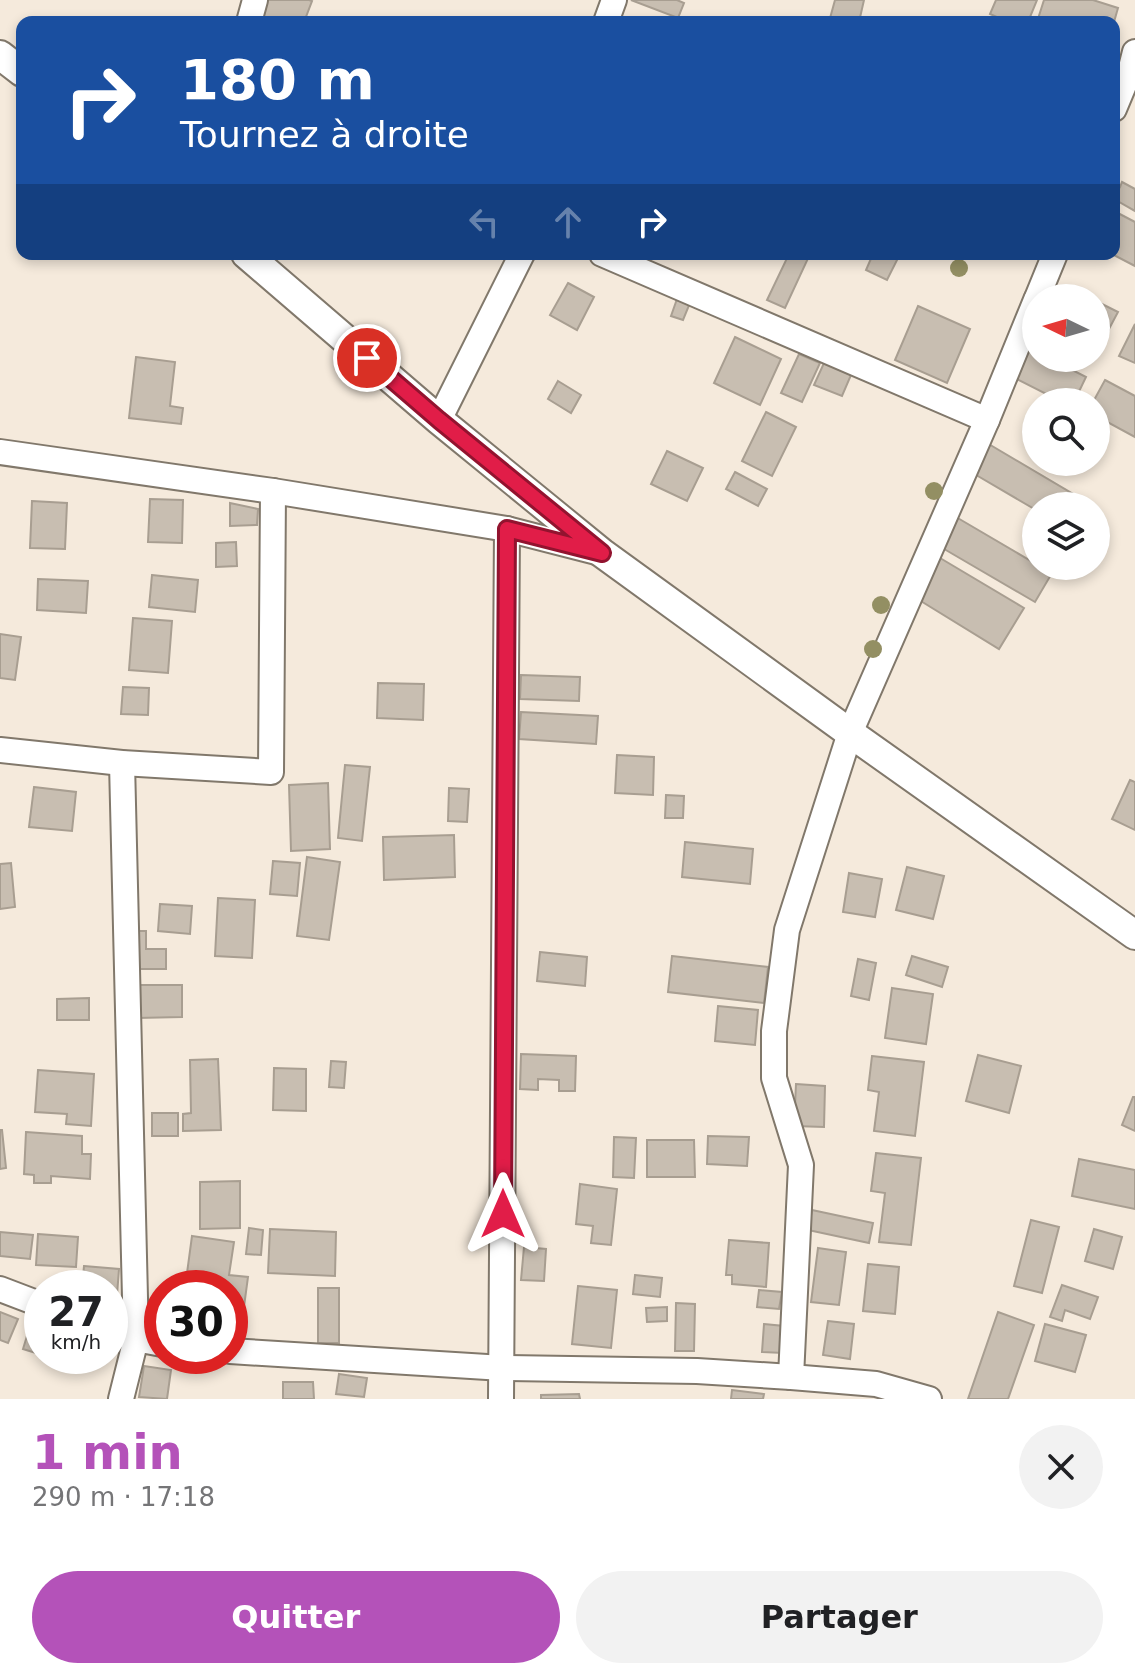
<!DOCTYPE html>
<html lang="fr">
<meta charset="utf-8">
<style>
body{margin:0;font-family:"DejaVu Sans",sans-serif;background:#f2f2f2;color:#202124;height:100vh;display:flex;flex-direction:column;font-size:30px;white-space:nowrap}
*{box-sizing:border-box;margin:0}
p{font-size:26px;color:#757577}
.icon{flex:none;width:44px;height:44px;fill:none;stroke:currentColor;stroke-width:2;stroke-linecap:round;stroke-linejoin:round}
.map{position:relative;height:1399px;overflow:hidden}
.drawer{display:flex;flex-direction:column;background:#fff;flex:1}
.drawer>*{flex:none}
.hud{position:absolute;left:16px;top:16px;width:1104px;height:244px;border-radius:16px;box-shadow:0 4px 12px #0003;background:#1a4fa0;color:#fff;overflow:hidden}
.needle{width:52px;rotate:275deg}
.buttons{position:absolute;left:1022px;top:284px;display:grid;gap:16px}
.buttons a{display:grid;place-items:center;width:88px;height:88px;border-radius:50%;background:#fff;box-shadow:0 4px 12px #0003;font-size:40px}
.speed{position:absolute;left:24px;top:1270px;display:flex;gap:16px;font-size:40px;font-weight:700;text-align:center}
.speed>*{display:grid;place-content:center;width:104px;height:104px;border-radius:50%;background:#fff;box-shadow:0 4px 12px #0003;line-height:1}
.speed small{font-size:20px;font-weight:400}
.speed .limit{border:12px solid #d22;background:#fff;color:#111}
.pin{position:absolute;display:grid;place-items:center;width:68px;height:68px;color:#fff;margin:-34px;border:4px solid #fff;border-radius:50%;box-shadow:0 2px 8px #0007}
.me{position:absolute;width:88px;margin:-44px;rotate:0deg;stroke-linejoin:round;filter:drop-shadow(0 0 6px #0008)}
.turn{display:flex;align-items:center;gap:28px;height:168px;padding:0 32px;font-size:36px}
.turn .icon{width:104px;height:104px;stroke-width:2.5}
.turn b{display:block;font-size:56px;line-height:68px}
.lanes{display:flex;align-items:center;height:76px;padding:0 32px;background:#0003;justify-content:center;gap:40px;direction:ltr}
.lanes .off{opacity:.35}
.round{display:grid;place-items:center;flex:none;width:84px;height:84px;border-radius:42px;background:#f2f2f2}
.overview{display:flex;align-items:center;justify-content:space-between;height:136px;padding:0 32px}
h1{font-size:48px;font-weight:600;line-height:60px;color:#b452b9}
.button{display:flex;gap:16px;margin-top:auto;padding:16px 32px}
.button a{flex:1;height:92px;border-radius:48px;background:#b452b9;color:#fff;font-size:32px;font-weight:600;line-height:92px;text-align:center}
.button a+a{background:#f2f2f2;color:#202124}
.map>svg:first-child{display:block}
.building{fill:#c8beb1;stroke:#a89e91;stroke-width:2}
.lines{fill:none;stroke-linecap:round;stroke-linejoin:round}
.minor-casing{stroke:#81786b;stroke-width:28}
.tertiary-casing{stroke:#81786b;stroke-width:32}
.minor{stroke:#fff;stroke-width:24}
.tertiary{stroke:#fff;stroke-width:28}
.tree{fill:#938f63}
.route-casing{stroke:#92132f;stroke-width:20}
.route{stroke:#e11d48;stroke-width:14}
</style>
<div class="map">
<svg width="1135" height="1399" viewBox="0 0 1135 1399">
<rect width="100%" height="100%" fill="#f5eadc"/>
<!-- building -->
<g class="building">
<path d="M265,0H309L312,1L304,22H273L259,17Z"/>
<path d="M631,0H677L684,3L678,18Z"/>
<path d="M835,0H864L859,22H829Z"/>
<path d="M996,0H1037L1028,22H1008L990,14Z"/>
<path d="M1044,0H1093L1118,8L1114,22H1037Z"/>
<path d="M1122,182L1135,189V211L1114,199V184L1120,187Z"/>
<path d="M1114,211L1135,222V266L1112,254H1114Z"/>
<path d="M789,254H810L785,308L767,300Z"/>
<path d="M873,254H900L887,280L866,270Z"/>
<path d="M568,283L594,297L577,330L550,315Z"/>
<path d="M1070,287L1091,298H1065Z"/>
<path d="M677,299L690,303L683,320L671,316Z"/>
<path d="M1096,301L1118,312L1101,344L1096,341Z"/>
<path d="M918,306L970,329L947,383L895,360Z"/>
<path d="M1135,324V363L1119,356Z"/>
<path d="M735,337L781,359L760,405L714,383Z"/>
<path d="M1028,347L1036,351V358H1049L1086,377L1074,402H1062L1013,377Z"/>
<path d="M799,354L820,363L802,402L781,393Z"/>
<path d="M136,357L175,362L170,406L183,408L181,424L129,418Z"/>
<path d="M824,363L851,375L842,396L814,385Z"/>
<path d="M1105,380L1135,396V437L1096,416V402H1093Z"/>
<path d="M558,381L581,395L571,413L548,399Z"/>
<path d="M766,412L796,427L772,476L742,461Z"/>
<path d="M987,443L1090,504L1089,506H1036V510L971,472Z"/>
<path d="M667,451L703,468L687,501L651,484Z"/>
<path d="M735,472L767,489L758,506L726,489Z"/>
<path d="M150,499L183,500L182,543L148,542Z"/>
<path d="M32,501L67,503L65,549L30,548Z"/>
<path d="M230,503L258,509L257,525L230,526Z"/>
<path d="M956,517L1036,564V566L1052,573L1035,602L939,546Z"/>
<path d="M236,542L237,566L216,567V543Z"/>
<path d="M935,555L1024,608L999,649L911,595Z"/>
<path d="M152,575L198,580L195,612L149,607Z"/>
<path d="M38,579L88,581L86,613L37,610Z"/>
<path d="M133,618L172,621L168,673L129,670Z"/>
<path d="M0,634L21,637L15,680L0,678Z"/>
<path d="M521,675L580,677L579,701L520,699Z"/>
<path d="M378,683L424,684L423,720L377,718Z"/>
<path d="M123,687L149,688L148,715L121,714Z"/>
<path d="M521,712L598,716L596,744L519,739Z"/>
<path d="M617,755L654,757L653,795L615,793Z"/>
<path d="M345,765L370,767L362,841L338,838Z"/>
<path d="M1130,780L1135,782V830L1112,819Z"/>
<path d="M328,783L330,849L291,851L289,785Z"/>
<path d="M34,787L76,792L72,831L29,827Z"/>
<path d="M449,788L469,789L467,822L448,821Z"/>
<path d="M666,795L684,796L683,818H665Z"/>
<path d="M454,835L455,877L384,880L383,837Z"/>
<path d="M685,842L753,849L750,884L682,877Z"/>
<path d="M307,857L340,862L329,940L297,936Z"/>
<path d="M273,861L300,863L297,896L270,894Z"/>
<path d="M11,863L15,907L0,909V864Z"/>
<path d="M907,867L944,876L933,919L896,910Z"/>
<path d="M849,873L882,879L875,917L843,912Z"/>
<path d="M218,898L255,900L252,958L215,956Z"/>
<path d="M160,904L192,906L190,934L158,931Z"/>
<path d="M131,931H146V949H166V969H130Z"/>
<path d="M540,952L587,957L585,986L537,981Z"/>
<path d="M672,956L768,967L764,1003L668,992Z"/>
<path d="M912,956L948,967L942,987L906,975Z"/>
<path d="M858,959L876,963L869,1000L851,996Z"/>
<path d="M137,985H182V1017L137,1018Z"/>
<path d="M892,988L933,994L926,1044L885,1038Z"/>
<path d="M89,998V1020H57V999Z"/>
<path d="M718,1006L758,1010L755,1045L715,1041Z"/>
<path d="M521,1054L576,1056L575,1091H559V1080L538,1079V1090L520,1089Z"/>
<path d="M978,1055L1021,1066L1009,1113L966,1101Z"/>
<path d="M872,1056L924,1062L915,1136L874,1131L879,1092L868,1090Z"/>
<path d="M218,1059L221,1130L183,1131V1114L191,1113L190,1060Z"/>
<path d="M331,1061L346,1062L344,1088L329,1087Z"/>
<path d="M274,1068L306,1069V1111L273,1110Z"/>
<path d="M38,1070L94,1074L91,1126L66,1124L67,1114L35,1112Z"/>
<path d="M796,1084L825,1086L824,1127L794,1126Z"/>
<path d="M1133,1097H1135V1131L1122,1125Z"/>
<rect x="152" y="1113" width="26" height="23"/>
<path d="M0,1130H2L6,1168L0,1169Z"/>
<path d="M26,1132L82,1136V1154H91L90,1179L51,1176V1183H34V1175L24,1174Z"/>
<path d="M708,1136L749,1137L747,1166L707,1164Z"/>
<path d="M614,1137L636,1138L634,1178L613,1177Z"/>
<path d="M647,1140H694L695,1177H647Z"/>
<path d="M876,1153L921,1158L911,1245L879,1242L885,1193L871,1191Z"/>
<path d="M1079,1159L1135,1170V1209L1072,1196Z"/>
<path d="M240,1181V1228L200,1229V1182Z"/>
<path d="M580,1184L617,1189L611,1245L591,1243L593,1226L576,1224Z"/>
<path d="M812,1210L873,1223L869,1243L808,1230Z"/>
<path d="M1031,1220L1059,1227L1042,1293L1014,1286Z"/>
<path d="M249,1228L263,1230L261,1255L246,1254Z"/>
<path d="M270,1229L336,1232L335,1276L268,1273Z"/>
<path d="M1094,1229L1122,1237L1113,1269L1085,1261Z"/>
<path d="M0,1232L33,1235L30,1259L0,1256Z"/>
<path d="M38,1234L78,1237L76,1267L36,1265Z"/>
<path d="M192,1236L234,1242L229,1275L248,1277L243,1314L230,1312V1288H185Z"/>
<path d="M729,1240L769,1243L766,1287L732,1284V1275H726Z"/>
<path d="M524,1247L546,1249L544,1281L521,1280Z"/>
<path d="M818,1248L846,1252L839,1305L811,1302Z"/>
<path d="M868,1264L899,1267L895,1314L863,1311Z"/>
<path d="M84,1266L119,1269L116,1308L110,1307V1288H82Z"/>
<path d="M635,1275L662,1278L660,1297L633,1294Z"/>
<path d="M1062,1285L1098,1297L1090,1319L1065,1310L1062,1321L1050,1317Z"/>
<path d="M578,1286L617,1290L611,1348L572,1344Z"/>
<rect x="318" y="1288" width="21" height="55"/>
<path d="M759,1290L782,1292L779,1309L757,1307Z"/>
<path d="M676,1303L695,1304L694,1351H675Z"/>
<path d="M667,1307V1321L647,1322L646,1308Z"/>
<path d="M0,1312L18,1319L8,1343L0,1340Z"/>
<path d="M998,1312L1034,1325L1008,1399H968Z"/>
<path d="M828,1321L854,1324L850,1359L823,1355Z"/>
<path d="M764,1324L784,1326L783,1353L762,1352Z"/>
<path d="M1045,1324L1086,1335L1075,1372L1035,1361Z"/>
<path d="M30,1326L42,1330V1355L23,1349Z"/>
<path d="M144,1366L171,1370L167,1399L139,1397Z"/>
<path d="M339,1374L367,1378L364,1397L336,1394Z"/>
<path d="M283,1382H313L314,1399H283Z"/>
<path d="M732,1390L764,1394L763,1399H731Z"/>
<path d="M579,1394L580,1399H541V1395Z"/>
</g>
<g class="lines">
<defs>
<g id="minor">
<path d="M249,22L255,0"/>
<path d="M606,22L614,0"/>
<path d="M1114,109L1131,68L1135,52"/>
<path d="M602,254L987,420"/>
<path d="M1037,298L1055,254"/>
<path d="M439,420L522,254"/>
<path d="M0,452L273,491L507,529L600,553"/>
<path d="M0,750L122,763L271,772L273,491"/>
<path d="M0,1289L42,1305"/>
<path d="M110,1329L136,1339L162,1344"/>
<path d="M230,1351L503,1368L697,1371L791,1377L876,1384L929,1399"/>
<path d="M791,1377L801,1165L774,1078V1031L787,930L850,733L987,420L1036,300"/>
<path d="M121,1399L136,1339L122,763"/>
<path d="M501,1399L507,529"/>
</g>
<g id="tertiary">
<path d="M0,55L22,72"/>
<path d="M246,254L439,420L602,553L850,733L1135,935"/>
</g>
</defs>
<!-- minor casing -->
<use href="#minor" class="minor-casing"/>
<!-- tertiary casing -->
<use href="#tertiary" class="tertiary-casing"/>
<!-- minor -->
<use href="#minor" class="minor"/>
<!-- tertiary -->
<use href="#tertiary" class="tertiary"/>
</g>
<!-- trees -->
<g class="tree">
<circle cx="959" cy="268" r="9"/>
<circle cx="934" cy="491" r="9"/>
<circle cx="881" cy="605" r="9"/>
<circle cx="873" cy="649" r="9"/>
</g>
<g class="lines">
<defs>
<path id="route" d="M367,358L439,420L602,553L507,529L503,1214"/>
</defs>
<!-- route casing -->
<use href="#route" class="route-casing"/>
<!-- route -->
<use href="#route" class="route"/>
</g>
</svg>
<div class="buttons">
<a><svg class="needle" viewBox="-14 -14 28 28"><path d="M0-13l5 13h-10z" fill="#e53935"/><path d="M0 13l5-13h-10z" fill="#757577"/></svg></a>
<a><svg class="icon" aria-label="search" viewBox="0 0 24 24"><circle cx="10" cy="10" r="6"/><path d="M15 15l6 6"/></svg></a>
<a><svg class="icon" aria-label="layers" viewBox="0 0 24 24"><path d="M12 4l9 5-9 5-9-5zM3 14l9 5 9-5"/></svg></a>
</div>
<div class="speed"><div>27<small>km/h</small></div><div class="limit">30</div></div>
<div class="pin" style="left:367px;top:358px;background:#d93025"><svg class="icon" aria-label="arrive" viewBox="0 0 24 24"><path d="M6 21V4h12l-3 4 3 4H6"/></svg></div>
<svg class="me" style="left:503px;top:1214px" viewBox="-20 -20 40 40"><path d="M0-17L14 15 0 8-14 15z" fill="#e11d48" stroke="#fff" stroke-width="4"/></svg>
<div class="hud">
<div class="turn"><svg class="icon" aria-label="right" viewBox="0 0 24 24"><path d="M7 20v-9h11M14 6l5 5-5 5"/></svg><div><b>180 m</b>Tournez à droite</div></div>
<div class="lanes"><svg class="icon off" aria-label="left" viewBox="0 0 24 24"><path d="M17 20v-9H6M10 6l-5 5 5 5"/></svg><svg class="icon off" aria-label="ahead" viewBox="0 0 24 24"><path d="M12 20V5M6 11l6-6 6 6"/></svg><svg class="icon" aria-label="right" viewBox="0 0 24 24"><path d="M7 20v-9h11M14 6l5 5-5 5"/></svg></div>
</div>
</div>
<section class="drawer">
<div class="overview"><div><h1>1 min</h1><p>290 m · 17:18</p></div><a class="round"><svg class="icon" aria-label="close" viewBox="0 0 24 24"><path d="M6 6l12 12M18 6L6 18"/></svg></a></div>
<div class="button"><a>Quitter</a><a>Partager</a></div>
</section>
